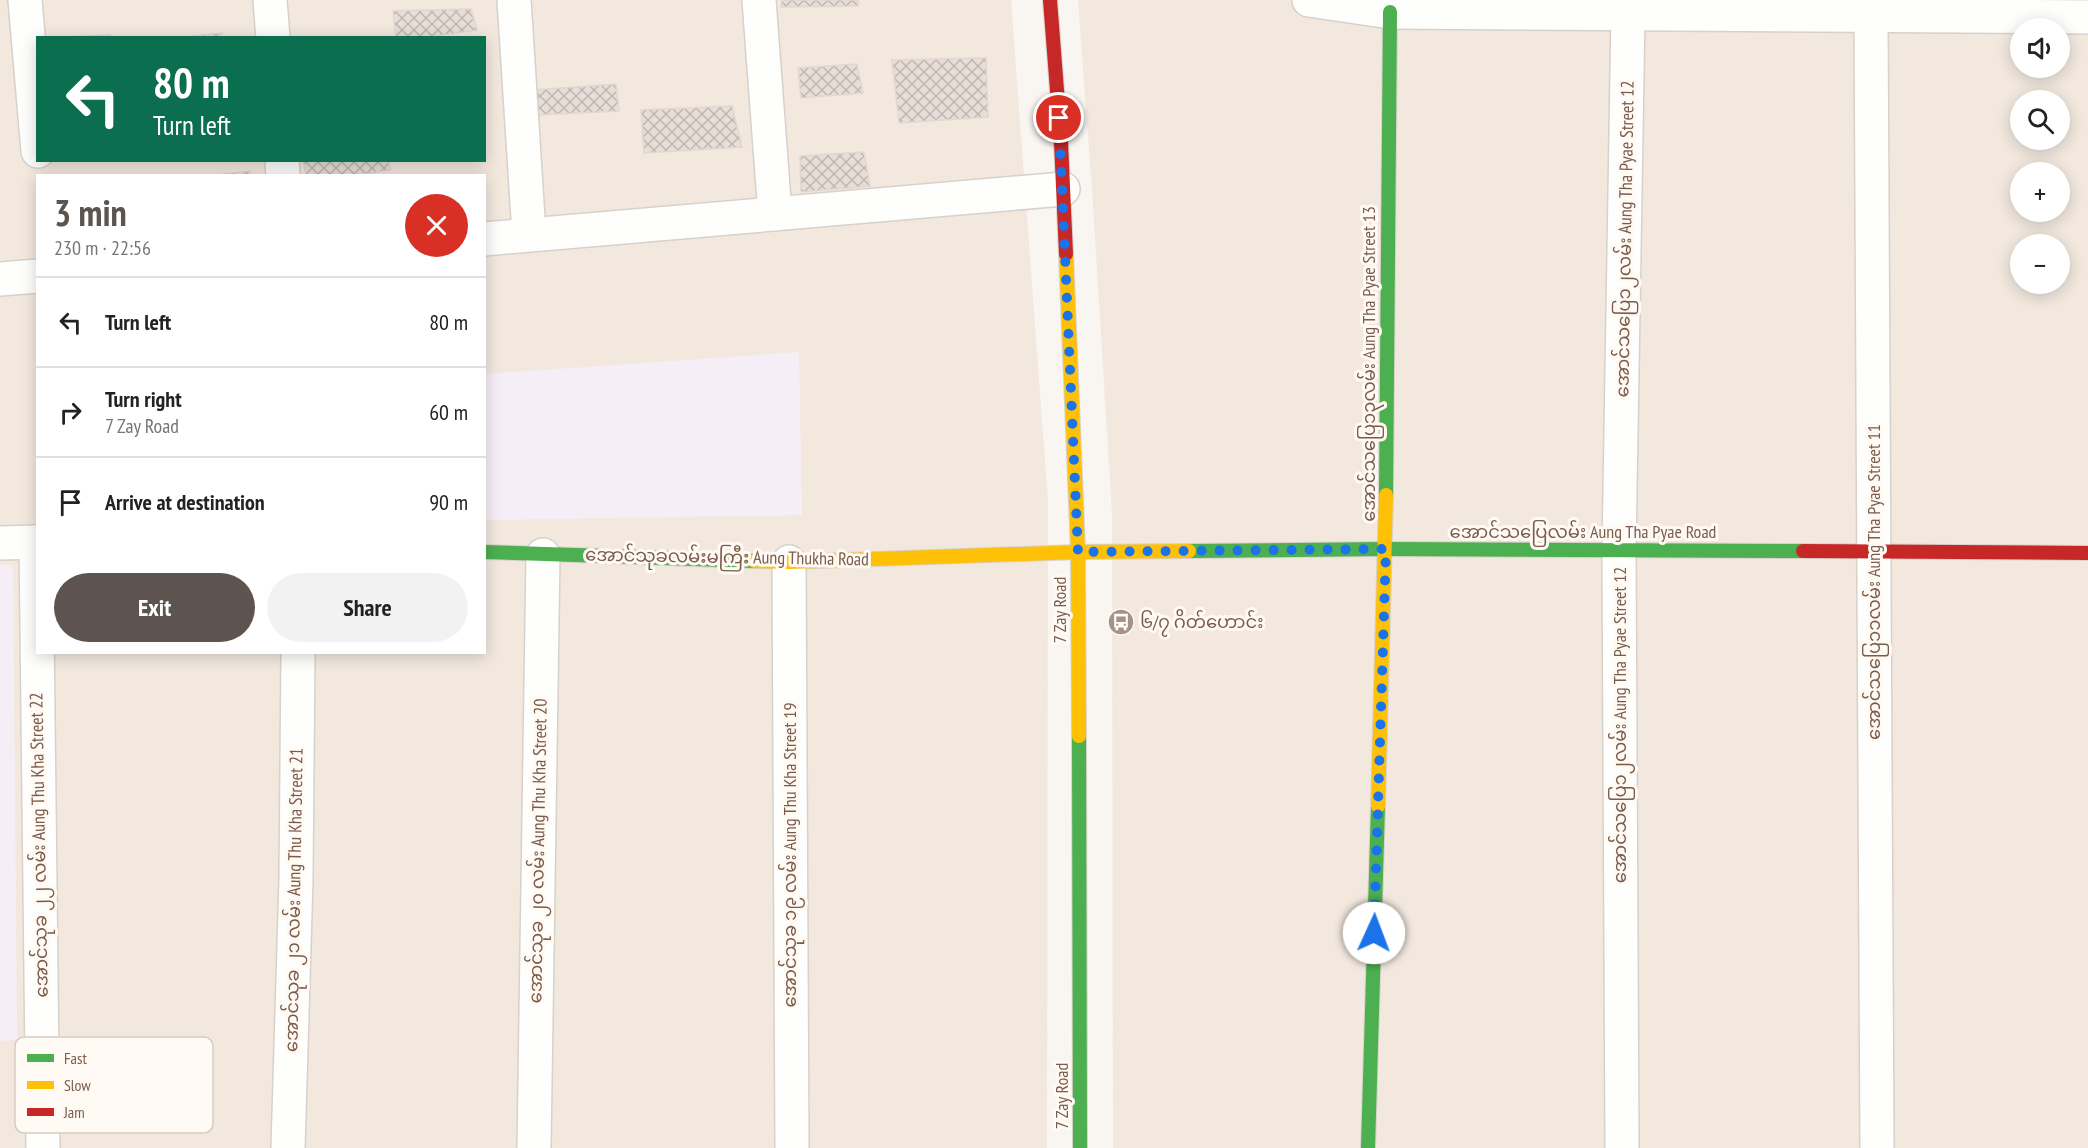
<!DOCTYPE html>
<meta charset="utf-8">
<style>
body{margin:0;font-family:"PT Sans Narrow","Noto Sans Myanmar",sans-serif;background:#f2f2f2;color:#222;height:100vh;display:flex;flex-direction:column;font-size:22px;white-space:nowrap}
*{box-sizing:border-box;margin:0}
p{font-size:20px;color:#767676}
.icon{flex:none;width:33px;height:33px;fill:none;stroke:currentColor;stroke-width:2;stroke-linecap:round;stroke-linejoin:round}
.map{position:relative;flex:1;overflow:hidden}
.side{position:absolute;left:36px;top:174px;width:450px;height:480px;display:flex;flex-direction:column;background:#fff;border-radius:0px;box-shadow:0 3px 15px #0003}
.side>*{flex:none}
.banner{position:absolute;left:36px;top:36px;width:450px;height:126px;border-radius:0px;box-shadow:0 3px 15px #0003;background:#0b6e4f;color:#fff;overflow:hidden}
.fabs{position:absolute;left:2010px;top:18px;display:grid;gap:12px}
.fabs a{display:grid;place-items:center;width:60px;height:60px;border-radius:50%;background:#fff;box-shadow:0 3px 15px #0003;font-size:30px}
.pin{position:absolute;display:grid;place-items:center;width:51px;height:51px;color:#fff;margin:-26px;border:3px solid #fff;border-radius:50%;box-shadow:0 2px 6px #0007}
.me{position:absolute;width:66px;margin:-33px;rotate:2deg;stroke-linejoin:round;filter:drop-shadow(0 0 4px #0008)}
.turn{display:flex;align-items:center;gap:21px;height:126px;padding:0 18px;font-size:27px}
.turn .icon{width:78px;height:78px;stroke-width:2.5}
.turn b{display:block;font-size:42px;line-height:51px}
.round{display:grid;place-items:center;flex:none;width:63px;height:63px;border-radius:32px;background:#f2f2f2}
.head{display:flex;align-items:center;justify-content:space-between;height:102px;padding:0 18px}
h1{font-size:36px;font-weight:800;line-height:45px;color:#5d544f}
.primary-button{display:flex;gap:12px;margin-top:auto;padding:12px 18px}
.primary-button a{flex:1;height:69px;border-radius:36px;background:#5d544f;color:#fff;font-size:24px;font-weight:800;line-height:69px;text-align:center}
.primary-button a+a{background:#f2f2f2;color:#222}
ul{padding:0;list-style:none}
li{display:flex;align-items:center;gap:18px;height:90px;padding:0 18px;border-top:2px solid #e0e0e0}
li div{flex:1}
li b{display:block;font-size:22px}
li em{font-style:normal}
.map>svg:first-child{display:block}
.residential{fill:#f2e8de;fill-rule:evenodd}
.education{fill:#f6eef6}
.building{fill:url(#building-cross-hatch);stroke:#e2d8d2;stroke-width:1.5}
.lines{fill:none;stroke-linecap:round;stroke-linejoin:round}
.street-casing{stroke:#d7d1cb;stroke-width:36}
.fast-casing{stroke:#d9d2cb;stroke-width:16}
.slow-casing{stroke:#d9d2cb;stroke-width:16}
.jam-casing{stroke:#d9d2cb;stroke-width:16}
.street{stroke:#fefefd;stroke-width:33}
.fast{stroke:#4caf50;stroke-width:14}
.slow{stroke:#ffc107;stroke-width:14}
.jam{stroke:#c62828;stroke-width:14}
.route{stroke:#1a73e8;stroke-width:10;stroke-dasharray:0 18}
.labels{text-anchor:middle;stroke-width:6;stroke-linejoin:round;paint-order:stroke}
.street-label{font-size:18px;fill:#7a5c4d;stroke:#fffaf3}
.poi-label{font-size:18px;fill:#7a5c4d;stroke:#fffaf3;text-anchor:start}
.key{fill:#fffaf3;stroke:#d7cbc1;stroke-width:1.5}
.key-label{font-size:16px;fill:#7a5c4d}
</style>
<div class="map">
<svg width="2088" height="1148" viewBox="0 0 2088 1148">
<defs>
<pattern id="building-cross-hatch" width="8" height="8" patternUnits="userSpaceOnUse" patternTransform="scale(1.5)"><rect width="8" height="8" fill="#e6ded7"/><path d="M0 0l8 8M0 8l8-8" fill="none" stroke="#bfb7b1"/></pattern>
</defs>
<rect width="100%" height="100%" fill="#f9f5f0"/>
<!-- residential -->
<g class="residential">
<path d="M0,0H1011L1048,502L1047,1148H0ZM38,38H484V160H38ZM38,176H484V652H38Z"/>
<path d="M1078,0H2088V1148H1113L1112,512L1092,190ZM2020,28H2060V68H2020ZM2020,100H2060V140H2020ZM2020,172H2060V212H2020ZM2020,244H2060V284H2020Z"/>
</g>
<!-- education -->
<g class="education">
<path d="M799,352L802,515L485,520V374Z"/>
<path d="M0,565H13L17,1040L0,1041Z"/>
</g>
<!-- building -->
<g class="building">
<path d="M782,0H858V6L781,7Z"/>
<path d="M471,9L477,30L423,38H396L393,11Z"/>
<path d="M222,33V38H174Z"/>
<path d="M110,35L111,38L54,37Z"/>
<path d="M986,58L988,117L899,123L892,60Z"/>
<path d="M857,64L863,93L801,98L798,68Z"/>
<path d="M616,84L619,111L536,115L520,91Z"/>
<path d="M732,106L742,147L644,153L641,110Z"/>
<path d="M864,152L870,186L801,192L800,156Z"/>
<path d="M303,160H389L390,170L351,176H306Z"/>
<path d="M250,171V176H207Z"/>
</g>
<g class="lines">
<defs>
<g id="street">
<path d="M25,0L38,151"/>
<path d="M270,0L273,38"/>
<path d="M514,0L529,234"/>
<path d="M759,0L775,214"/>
<path d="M1309,0L1390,12L2088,17"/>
<path d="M1871,16L1877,1148"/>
<path d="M282,160L283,176"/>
<path d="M484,239L1063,189"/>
<path d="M0,279L38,276"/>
<path d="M36,542L43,1148"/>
<path d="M0,543L38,542"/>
<path d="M789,562L792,1148"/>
<path d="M288,1148L296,879L298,652"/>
<path d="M534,1148L543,555"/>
<path d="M1622,1148L1619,550L1628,14"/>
</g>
<g id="fast">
<path d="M1386,495L1390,12"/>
<path d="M1189,551L1386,549L1803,551"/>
<path d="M484,552L754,561"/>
<path d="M1079,736L1080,1148"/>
<path d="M1368,1148L1378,806"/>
</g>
<g id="slow">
<path d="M1066,254L1078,552L1079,736"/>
<path d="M754,561L789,562L1078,552L1189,551"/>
<path d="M1378,806L1386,495"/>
</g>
<g id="jam">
<path d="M1050,0L1061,142L1066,254"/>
<path d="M1803,551L2088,553"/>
</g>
</defs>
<!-- street casing -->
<use href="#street" class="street-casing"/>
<!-- fast casing -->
<use href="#fast" class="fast-casing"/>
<!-- slow casing -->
<use href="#slow" class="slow-casing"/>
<!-- jam casing -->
<use href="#jam" class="jam-casing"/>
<!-- street -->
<use href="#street" class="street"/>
<!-- fast -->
<use href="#fast" class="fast"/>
<!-- slow -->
<use href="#slow" class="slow"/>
<!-- jam -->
<use href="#jam" class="jam"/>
</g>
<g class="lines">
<!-- route -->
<path class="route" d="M1059,118L1078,552L1386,549L1374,933"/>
</g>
<!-- icons -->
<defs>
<symbol id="bus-disc" viewBox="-11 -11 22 22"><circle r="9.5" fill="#a69286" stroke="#fffaf3"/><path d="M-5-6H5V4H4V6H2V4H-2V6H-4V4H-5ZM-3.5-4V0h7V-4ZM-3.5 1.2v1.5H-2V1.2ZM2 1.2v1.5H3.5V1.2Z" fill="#fff"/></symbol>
</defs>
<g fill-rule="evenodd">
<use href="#bus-disc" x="1106" y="607" width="30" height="30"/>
</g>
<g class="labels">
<!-- street labels -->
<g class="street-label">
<text transform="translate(1625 239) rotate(-89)" y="6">အောင်သပြေ၁၂လမ်း Aung Tha Pyae Street 12</text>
<text transform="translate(1369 364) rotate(-90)" y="6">အောင်သပြေ၁၃လမ်း Aung Tha Pyae Street 13</text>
<text x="1583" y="538">အောင်သပြေလမ်း Aung Tha Pyae Road</text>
<text transform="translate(727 557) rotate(1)" y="6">အောင်သုခလမ်းမကြီး Aung Thukha Road</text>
<text transform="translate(1874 582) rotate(-90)" y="6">အောင်သပြေ၁၁လမ်း Aung Tha Pyae Street 11</text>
<text transform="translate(1060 610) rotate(-90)" y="6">7 Zay Road</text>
<text transform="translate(1620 725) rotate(-90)" y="6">အောင်သပြေ၁၂လမ်း Aung Tha Pyae Street 12</text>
<text transform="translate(39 845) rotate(-91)" y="6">အောင်သုခ ၂၂ လမ်း Aung Thu Kha Street 22</text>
<text transform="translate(538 851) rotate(-89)" y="6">အောင်သုခ ၂၀ လမ်း Aung Thu Kha Street 20</text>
<text transform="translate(790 855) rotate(-90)" y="6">အောင်သုခ ၁၉ လမ်း Aung Thu Kha Street 19</text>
<text transform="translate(294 900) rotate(-89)" y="6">အောင်သုခ ၂၁ လမ်း Aung Thu Kha Street 21</text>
<text transform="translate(1062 1096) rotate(-90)" y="6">7 Zay Road</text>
</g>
<!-- poi labels -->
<g class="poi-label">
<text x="1140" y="628">၆/၇ ဂိတ်ဟောင်း</text>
</g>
</g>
<!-- legend -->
<rect x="15" y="1037" width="198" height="96" rx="9" class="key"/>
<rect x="27" y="1054" width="27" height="8" fill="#4caf50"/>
<rect x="27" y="1081" width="27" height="8" fill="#ffc107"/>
<rect x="27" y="1108" width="27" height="8" fill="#c62828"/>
<g class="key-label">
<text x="64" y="1064">Fast</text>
<text x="64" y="1091">Slow</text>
<text x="64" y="1118">Jam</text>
</g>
</svg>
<div class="fabs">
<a><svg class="icon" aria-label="sound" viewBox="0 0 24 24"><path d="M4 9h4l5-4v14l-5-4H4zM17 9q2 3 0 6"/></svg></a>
<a><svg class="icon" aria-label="search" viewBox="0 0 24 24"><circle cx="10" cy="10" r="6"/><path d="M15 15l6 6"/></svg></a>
<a>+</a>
<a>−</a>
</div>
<div class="pin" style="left:1059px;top:118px;background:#d93025"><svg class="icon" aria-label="arrive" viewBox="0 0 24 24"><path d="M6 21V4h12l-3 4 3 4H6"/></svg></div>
<svg class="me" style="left:1374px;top:933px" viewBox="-20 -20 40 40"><circle r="19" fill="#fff"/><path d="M0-13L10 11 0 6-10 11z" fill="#1a73e8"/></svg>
<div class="banner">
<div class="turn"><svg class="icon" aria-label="left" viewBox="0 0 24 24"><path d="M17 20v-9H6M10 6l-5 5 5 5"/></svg><div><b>80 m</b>Turn left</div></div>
</div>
<section class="side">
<div class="head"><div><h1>3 min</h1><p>230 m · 22:56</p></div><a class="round" style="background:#d93025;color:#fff"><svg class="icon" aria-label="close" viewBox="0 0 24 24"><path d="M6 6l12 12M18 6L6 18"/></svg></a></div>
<ul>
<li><svg class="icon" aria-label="left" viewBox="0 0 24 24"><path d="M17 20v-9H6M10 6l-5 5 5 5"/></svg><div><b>Turn left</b></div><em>80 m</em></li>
<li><svg class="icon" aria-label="right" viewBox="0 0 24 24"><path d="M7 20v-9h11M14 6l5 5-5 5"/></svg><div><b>Turn right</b><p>7 Zay Road</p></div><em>60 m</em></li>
<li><svg class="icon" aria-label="arrive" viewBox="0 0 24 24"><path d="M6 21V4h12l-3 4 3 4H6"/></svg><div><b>Arrive at destination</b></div><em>90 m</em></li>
</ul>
<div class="primary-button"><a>Exit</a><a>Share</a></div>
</section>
</div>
